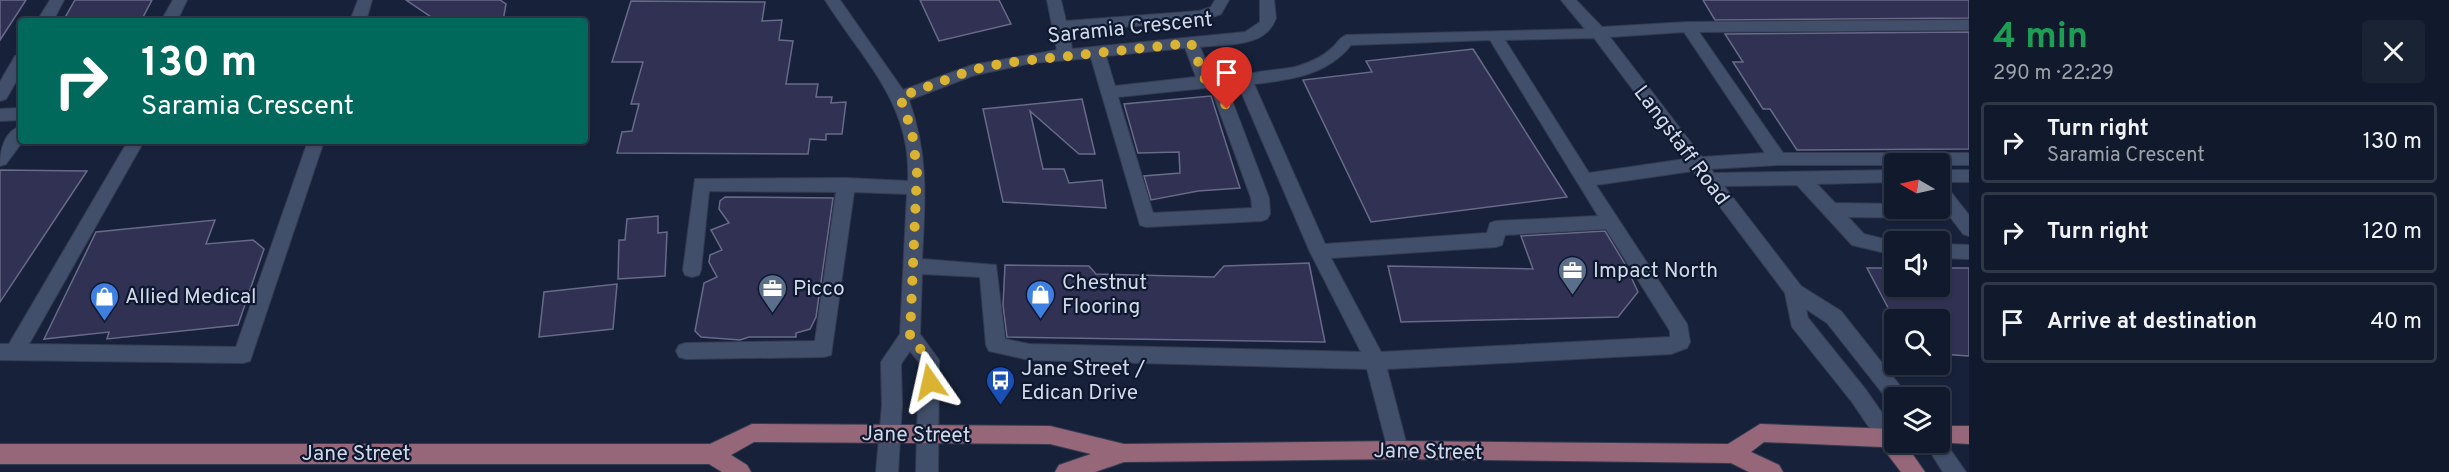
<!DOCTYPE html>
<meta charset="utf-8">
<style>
body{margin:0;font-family:Overpass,sans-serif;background:#1a2334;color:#f1f3f6;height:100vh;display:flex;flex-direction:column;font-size:22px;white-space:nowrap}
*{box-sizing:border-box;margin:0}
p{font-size:20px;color:#9ca1a9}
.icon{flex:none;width:33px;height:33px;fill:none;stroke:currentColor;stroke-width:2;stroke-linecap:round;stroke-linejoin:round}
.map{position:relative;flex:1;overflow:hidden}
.sheet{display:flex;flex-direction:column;background:#111a2c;width:480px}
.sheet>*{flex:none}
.guide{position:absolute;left:18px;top:18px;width:570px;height:126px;border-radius:6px;box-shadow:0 2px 4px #0004,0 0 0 2px #303848;background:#00695c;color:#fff;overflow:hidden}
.needle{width:39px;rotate:279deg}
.controls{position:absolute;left:1884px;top:153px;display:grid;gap:12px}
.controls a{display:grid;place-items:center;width:66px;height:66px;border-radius:6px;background:#111a2c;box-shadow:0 2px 4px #0004,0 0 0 2px #303848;font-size:30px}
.pin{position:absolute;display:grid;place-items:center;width:51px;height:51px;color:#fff;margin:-62px -26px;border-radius:50% 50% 50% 0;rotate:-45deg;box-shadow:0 0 6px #0007}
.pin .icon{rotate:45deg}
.me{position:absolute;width:66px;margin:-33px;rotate:349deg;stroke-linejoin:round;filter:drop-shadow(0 0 4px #0008)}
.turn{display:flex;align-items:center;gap:21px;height:126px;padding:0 24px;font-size:27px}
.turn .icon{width:78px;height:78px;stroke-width:2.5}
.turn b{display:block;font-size:42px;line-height:51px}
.round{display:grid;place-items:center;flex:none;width:63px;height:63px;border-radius:6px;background:#1a2334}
.headline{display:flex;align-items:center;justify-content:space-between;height:102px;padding:0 24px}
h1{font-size:36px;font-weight:700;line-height:45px;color:#1e9e55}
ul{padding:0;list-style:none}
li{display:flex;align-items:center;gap:18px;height:81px;margin:0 12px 9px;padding:0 12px;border:3px solid #303848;border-radius:6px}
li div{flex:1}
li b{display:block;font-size:22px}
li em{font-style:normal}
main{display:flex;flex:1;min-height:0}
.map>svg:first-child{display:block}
.building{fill:#313153;stroke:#696a89;stroke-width:1.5}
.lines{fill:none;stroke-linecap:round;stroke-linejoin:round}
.minor-casing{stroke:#353c51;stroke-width:2}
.major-casing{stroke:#353c51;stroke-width:2}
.minor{fill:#414f6a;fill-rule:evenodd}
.major{fill:#966778;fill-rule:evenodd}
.route{stroke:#dbb333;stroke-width:10;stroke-dasharray:0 18}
.labels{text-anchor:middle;stroke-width:4.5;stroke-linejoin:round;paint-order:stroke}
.street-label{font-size:21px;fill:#d1d9e9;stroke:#0e1930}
.poi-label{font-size:21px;fill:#d1d9e9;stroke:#0e1930;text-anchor:start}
</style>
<main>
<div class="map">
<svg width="1969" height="472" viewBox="0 0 1969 472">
<rect width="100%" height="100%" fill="#17223a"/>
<!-- building -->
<g class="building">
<path d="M0,0H26L0,40Z"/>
<path d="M75,0H152L141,21H63Z"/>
<path d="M406,0H500L506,4L503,21H437Z"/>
<path d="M920,0H999L1011,24L939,41Z"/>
<path d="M1703,0H1969V18L1715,20Z"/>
<path d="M631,1L765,2L762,21L782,20L779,40L793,41L786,84H818L816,97H832L831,103L846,102L842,134H826V140L810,139L808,154L617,153L622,132L632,131L639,104H631L643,62H612Z"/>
<path d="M1969,32V149L1797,150L1770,109H1763L1733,62H1743L1725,34Z"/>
<path d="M1473,49L1567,197L1371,222L1303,80L1372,72L1366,61Z"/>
<path d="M1211,96L1240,188L1198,191L1151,200L1144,176L1180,173L1179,152L1138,153L1124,104Z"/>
<path d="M1082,99L1095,154H1079L1030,111L1043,169H1064L1069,183L1102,180L1106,208L1003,202L983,109Z"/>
<path d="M0,170L87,171L0,302Z"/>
<path d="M725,197L833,198L816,317L810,329L796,333V337H749L740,340L701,337L695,331L704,283L717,277L709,262L710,255L722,250L711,230L729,223L719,209L720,201Z"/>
<path d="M658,216V233L667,232L665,276L618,279L619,240H625L627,219Z"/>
<path d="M215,220L206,244L253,240L264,249L238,325L107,339L109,332L44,339L96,232Z"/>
<path d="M1605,231L1625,264L1638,292L1618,317L1401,322L1388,266L1533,269L1521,236Z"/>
<path d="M1309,263L1325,342L1007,337L1003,305L1005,265L1089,266L1096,274L1214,277L1224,266Z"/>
<path d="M1867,268H1894V286H1940V268H1969V356L1940,354V320H1907L1903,313L1894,314V319Z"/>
<path d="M617,284L613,329L539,337L544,292Z"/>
</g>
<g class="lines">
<defs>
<g id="minor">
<path d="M50,0H64L53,21H37Z"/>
<path d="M173,0H187L177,21H161Z"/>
<path d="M358,0H372L366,21H350Z"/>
<path d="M825,0H840L903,90L972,65L1057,50L1047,0H1061L1066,21L1199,11L1211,7L1215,0H1229L1221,14L1201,21L1069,31L1072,49L1245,32L1260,22V0H1274L1276,18C1266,48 1226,44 1200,47L1213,78L1225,83L1227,87L1269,198L1270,214L1267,219L1261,221L1146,227L1140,225L1091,58L1032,63L975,75L909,100C929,157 925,200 922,259L996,265L1005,339L1029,344L1361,352L1310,252L1236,80C1242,71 1283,70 1295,67C1309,63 1323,57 1333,47C1338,42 1340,37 1347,35L1585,29L1561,0H1576L1602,27L1688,22L1969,20V30L1699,32L1783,153H1969V165H1778L1711,169L1714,173L1894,170V182L1817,184L1835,203L1894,204V208H1940L1942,204L1940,170H1969V182H1943L1969,215V236L1963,234L1951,218L1848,217L1864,234L1896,242L1894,255L1852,245L1797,185L1724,186L1801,286L1841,311L1905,392L1908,398H1894V406L1891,404L1827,323L1806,309L1808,318L1866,390L1894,430L1896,442L1888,447L1881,445L1852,402L1792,327L1785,293L1693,171L1596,185L1687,324L1690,342L1687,348L1671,354L1387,369L1408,450L1405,457L1398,459L1391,457L1388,450L1367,369L1029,360L989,351L986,345L980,277L922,274L920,334L939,360L938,472H916L919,362L910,351L901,364L902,405L898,472H876L882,405L881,362L900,334L907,194L854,192L831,355L824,357L686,359L679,357L676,351L679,345L686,343L815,341L836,192L709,191L701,270L699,275L692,277L685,275L683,270L695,179L846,178L908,181C912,104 863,60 825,0ZM1684,32L1765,153L1702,157L1610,37ZM1594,38L1685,159L1589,173L1505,40ZM1490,40L1598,216L1496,221L1490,223L1487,233L1325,244L1254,84C1290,80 1328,75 1351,45ZM1185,48L1196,77L1115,86L1106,56ZM1205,88L1212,91L1251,198L1252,208L1153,213L1118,97ZM1606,229L1670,331V337L1381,352L1331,258L1496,247L1502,245L1505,235Z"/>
<path d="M21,55V73L6,99L0,101V82L15,56Z"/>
<path d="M21,108V120L0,121V109Z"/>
<path d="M21,126V141H23L6,164L0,166C0,151 4,131 21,126Z"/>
<path d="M128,141H144L29,344L236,347L308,141H324L250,361L243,363L0,360V344H9Z"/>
<path d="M1940,244L1969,245V259L1940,258Z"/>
<path d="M1940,435L1966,472H1943L1924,442H1940Z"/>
</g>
<g id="major">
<path d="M752,424L1050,426L1124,444L1398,441L1728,444L1760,424L1894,429V442H1904L1925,472H1901L1882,447L1764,442L1751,452L1779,465L1783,472H1749L1731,463L1398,459L1124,462L1095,472H1055L1059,465L1091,454L1050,444L754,442L731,455L747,465L751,472H722L709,464H0V444H710Z"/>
<path d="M1940,426H1969V444L1935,442H1940Z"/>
</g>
</defs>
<!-- minor casing -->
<use href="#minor" class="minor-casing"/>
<!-- major casing -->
<use href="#major" class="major-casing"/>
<!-- minor -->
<use href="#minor" class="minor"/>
<!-- major -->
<use href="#major" class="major"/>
</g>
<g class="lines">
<!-- route -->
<path class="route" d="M930,382L929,360L910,336L917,171L912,132L900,97L972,70L1004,63L1191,43L1206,82L1219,87L1227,109"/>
</g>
<!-- icons -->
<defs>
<symbol id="office-pin" viewBox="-11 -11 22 30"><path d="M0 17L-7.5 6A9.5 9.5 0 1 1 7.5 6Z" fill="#5c6f8a" stroke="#0e1930"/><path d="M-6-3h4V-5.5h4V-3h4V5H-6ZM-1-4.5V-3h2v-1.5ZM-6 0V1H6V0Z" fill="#fff"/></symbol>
<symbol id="shop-pin" viewBox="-11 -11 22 30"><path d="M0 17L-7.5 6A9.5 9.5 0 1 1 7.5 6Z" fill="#3f7fe0" stroke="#0e1930"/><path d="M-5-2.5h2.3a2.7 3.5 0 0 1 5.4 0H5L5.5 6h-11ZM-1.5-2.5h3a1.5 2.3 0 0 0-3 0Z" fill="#fff"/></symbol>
<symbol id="bus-pin" viewBox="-11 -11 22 30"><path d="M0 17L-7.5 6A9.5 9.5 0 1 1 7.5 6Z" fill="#1a4fb4" stroke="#0e1930"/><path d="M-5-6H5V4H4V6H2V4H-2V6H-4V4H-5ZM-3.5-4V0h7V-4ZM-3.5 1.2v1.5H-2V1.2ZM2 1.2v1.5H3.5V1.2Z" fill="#fff"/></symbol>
</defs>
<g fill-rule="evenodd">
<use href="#office-pin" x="1556" y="254" width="33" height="45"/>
<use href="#office-pin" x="756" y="272" width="33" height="45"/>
<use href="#shop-pin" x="1024" y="278" width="33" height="45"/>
<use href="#shop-pin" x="88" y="280" width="33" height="45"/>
<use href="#bus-pin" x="984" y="364" width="33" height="45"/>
</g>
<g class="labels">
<!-- street labels -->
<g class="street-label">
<text transform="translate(1130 27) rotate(-6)" y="7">Saramia Crescent</text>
<text transform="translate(1682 145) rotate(53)" y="7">Langstaff Road</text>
<text transform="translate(916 434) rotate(1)" y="7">Jane Street</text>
<text transform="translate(1428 451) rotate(1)" y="7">Jane Street</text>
<text x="356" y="460">Jane Street</text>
</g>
<!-- poi labels -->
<g class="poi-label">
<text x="1593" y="277">Impact North</text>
<text x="1062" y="289">Chestnut<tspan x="1062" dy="24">Flooring</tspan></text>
<text x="793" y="295">Picco</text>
<text x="125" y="303">Allied Medical</text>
<text x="1021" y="375">Jane Street /<tspan x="1021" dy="24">Edican Drive</tspan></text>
</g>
</g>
</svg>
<div class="controls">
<a><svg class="needle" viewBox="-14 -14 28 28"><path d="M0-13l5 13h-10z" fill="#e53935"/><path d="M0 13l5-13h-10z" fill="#9ca1a9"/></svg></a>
<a><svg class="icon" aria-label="sound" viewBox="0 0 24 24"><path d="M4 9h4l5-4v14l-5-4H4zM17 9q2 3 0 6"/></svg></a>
<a><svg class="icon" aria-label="search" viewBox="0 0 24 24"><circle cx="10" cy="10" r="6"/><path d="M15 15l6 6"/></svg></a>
<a><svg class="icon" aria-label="layers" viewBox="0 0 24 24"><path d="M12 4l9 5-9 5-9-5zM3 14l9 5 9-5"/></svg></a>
</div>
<div class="pin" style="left:1227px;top:109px;background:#d93025"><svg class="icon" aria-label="arrive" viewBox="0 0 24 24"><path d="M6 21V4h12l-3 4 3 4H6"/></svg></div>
<svg class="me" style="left:930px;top:382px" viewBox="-20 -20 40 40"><path d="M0-17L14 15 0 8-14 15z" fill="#dbb333" stroke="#fff" stroke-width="4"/></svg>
<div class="guide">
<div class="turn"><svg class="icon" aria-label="right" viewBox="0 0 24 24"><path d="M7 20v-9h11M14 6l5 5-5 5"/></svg><div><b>130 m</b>Saramia Crescent</div></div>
</div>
</div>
<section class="sheet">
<div class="headline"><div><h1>4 min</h1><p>290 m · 22:29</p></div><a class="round"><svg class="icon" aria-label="close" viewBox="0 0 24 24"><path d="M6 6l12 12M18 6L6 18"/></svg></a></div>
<ul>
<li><svg class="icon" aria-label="right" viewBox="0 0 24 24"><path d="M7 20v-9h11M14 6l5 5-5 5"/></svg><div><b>Turn right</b><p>Saramia Crescent</p></div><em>130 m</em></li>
<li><svg class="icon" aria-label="right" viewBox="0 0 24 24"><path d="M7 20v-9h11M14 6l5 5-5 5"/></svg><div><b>Turn right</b></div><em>120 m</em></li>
<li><svg class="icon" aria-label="arrive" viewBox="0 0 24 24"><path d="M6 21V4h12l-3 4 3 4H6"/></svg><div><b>Arrive at destination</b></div><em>40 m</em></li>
</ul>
</section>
</main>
